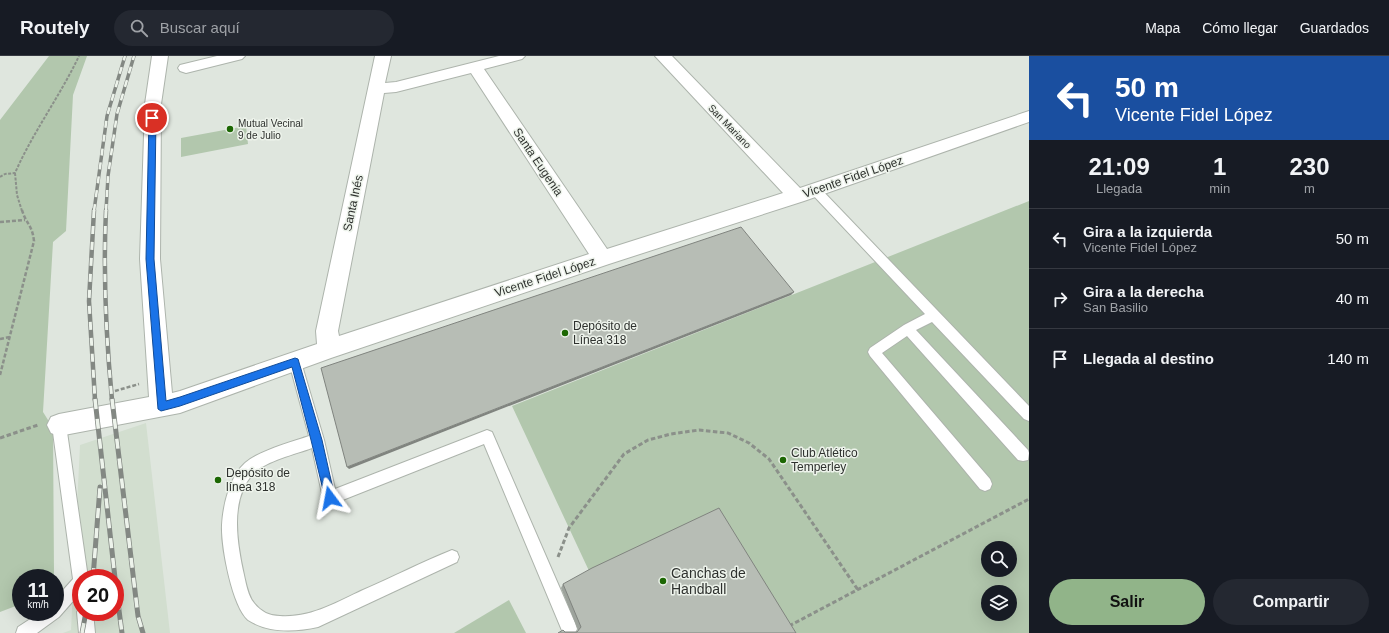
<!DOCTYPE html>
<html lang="es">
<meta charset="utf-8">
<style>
body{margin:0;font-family:Arial,sans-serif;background:#242831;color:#f1f3f6;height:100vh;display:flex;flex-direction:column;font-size:15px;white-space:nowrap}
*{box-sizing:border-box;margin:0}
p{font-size:13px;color:#9ea1a6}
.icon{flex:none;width:22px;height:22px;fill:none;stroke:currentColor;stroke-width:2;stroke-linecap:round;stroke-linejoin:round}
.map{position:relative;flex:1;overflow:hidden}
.details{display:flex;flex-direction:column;background:#171b24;width:360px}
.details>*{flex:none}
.top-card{background:#1a4fa0;color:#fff;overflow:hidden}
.fabs{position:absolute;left:981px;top:485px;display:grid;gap:8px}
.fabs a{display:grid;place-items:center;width:36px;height:36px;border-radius:50%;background:#171b24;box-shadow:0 4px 16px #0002;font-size:20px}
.speed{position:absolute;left:12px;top:513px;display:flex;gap:8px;font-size:20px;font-weight:700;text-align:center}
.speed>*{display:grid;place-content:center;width:52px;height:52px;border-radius:50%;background:#171b24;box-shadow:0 4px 16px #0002;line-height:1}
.speed small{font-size:10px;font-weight:400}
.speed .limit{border:6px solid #d22;background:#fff;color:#111}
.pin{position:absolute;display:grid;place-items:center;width:34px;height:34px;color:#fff;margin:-17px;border:2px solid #fff;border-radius:50%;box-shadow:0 1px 4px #0007}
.me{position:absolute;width:44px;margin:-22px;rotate:347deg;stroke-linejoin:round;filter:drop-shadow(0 0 3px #0008)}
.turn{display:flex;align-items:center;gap:14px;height:84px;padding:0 20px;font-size:18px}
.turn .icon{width:52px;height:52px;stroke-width:2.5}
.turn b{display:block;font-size:28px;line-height:34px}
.eta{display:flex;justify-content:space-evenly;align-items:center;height:68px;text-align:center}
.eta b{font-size:24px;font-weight:800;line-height:28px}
.cta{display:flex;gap:8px;margin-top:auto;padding:8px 20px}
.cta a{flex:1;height:46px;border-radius:24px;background:#91b489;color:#111;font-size:16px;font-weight:800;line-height:46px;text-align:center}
.cta a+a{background:#242831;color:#f1f3f6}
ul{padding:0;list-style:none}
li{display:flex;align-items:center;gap:12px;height:60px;padding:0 20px;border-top:1px solid #363941}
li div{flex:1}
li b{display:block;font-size:15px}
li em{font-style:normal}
header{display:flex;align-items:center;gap:24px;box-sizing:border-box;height:56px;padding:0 20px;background:#171b24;border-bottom:1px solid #363941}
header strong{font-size:19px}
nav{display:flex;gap:22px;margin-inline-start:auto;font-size:14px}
.search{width:280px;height:36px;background:#242831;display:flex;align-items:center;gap:10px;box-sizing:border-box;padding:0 14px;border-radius:22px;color:#9ea1a6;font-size:15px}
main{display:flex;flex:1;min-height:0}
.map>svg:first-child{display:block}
.built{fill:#d2decf;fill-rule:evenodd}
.green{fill:#b2c7ad;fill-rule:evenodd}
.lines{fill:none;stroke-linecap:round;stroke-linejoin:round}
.lane-casing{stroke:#adb4ac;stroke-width:2}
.street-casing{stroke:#adb4ac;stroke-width:2}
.path-far2{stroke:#8b908a;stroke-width:2;stroke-dasharray:3 1.5;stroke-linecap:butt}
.path-far1{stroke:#8b908a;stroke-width:2.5;stroke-dasharray:4 2;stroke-linecap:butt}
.path{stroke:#8b908a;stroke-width:3;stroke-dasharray:4.5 2.5;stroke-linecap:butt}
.lane{fill:#fff;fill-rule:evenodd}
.street{fill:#fff;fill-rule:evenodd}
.rail-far2-casing{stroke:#838883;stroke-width:3.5}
.rail-far1-casing{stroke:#838883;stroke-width:4.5}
.rail-casing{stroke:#838883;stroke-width:5}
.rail-far2{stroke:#edf3eb;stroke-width:2.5;stroke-dasharray:7;stroke-linecap:butt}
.rail-far1{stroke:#edf3eb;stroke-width:3;stroke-dasharray:8;stroke-linecap:butt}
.rail{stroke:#edf3eb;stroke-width:3.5;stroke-dasharray:10;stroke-linecap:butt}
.wall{fill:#9da39c}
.shaded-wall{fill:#80847f}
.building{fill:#b7bdb5;stroke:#80847f}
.route{fill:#1a73e8;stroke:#114b97}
.poi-dot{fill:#1c6703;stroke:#edf3eb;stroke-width:1.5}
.labels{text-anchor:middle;stroke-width:3;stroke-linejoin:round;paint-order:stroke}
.far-poi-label{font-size:10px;fill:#2e312e;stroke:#edf3eb;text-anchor:start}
.far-street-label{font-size:10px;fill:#2e312e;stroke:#edf3eb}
.street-label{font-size:12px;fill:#2e312e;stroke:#edf3eb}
.poi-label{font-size:12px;fill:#2e312e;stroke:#edf3eb;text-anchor:start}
.near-poi-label{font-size:14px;fill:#2e312e;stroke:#edf3eb;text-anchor:start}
</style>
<header>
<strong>Routely</strong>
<div class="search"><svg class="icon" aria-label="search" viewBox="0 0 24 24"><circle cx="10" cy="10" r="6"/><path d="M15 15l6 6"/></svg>Buscar aquí</div>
<nav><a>Mapa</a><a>Cómo llegar</a><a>Guardados</a></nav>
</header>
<main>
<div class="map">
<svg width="1029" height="577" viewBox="0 0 1029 577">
<rect width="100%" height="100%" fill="#dfe6de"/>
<!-- built -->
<path class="built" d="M146,367L170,577H63L71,574L80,389ZM81,522H115V556H81Z"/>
<!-- green -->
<g class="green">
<path d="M49,0H87L73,39L66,175L53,186L43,356L53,372L54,518L51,522H21V548L0,556V64Z"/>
<path d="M246,70L248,88L181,101V82Z"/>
<path d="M1029,145V577H783L590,517L512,350ZM988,492H1010V514H988ZM988,536H1010V558H988Z"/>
<path d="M509,544L526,577H454Z"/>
</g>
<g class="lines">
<defs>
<g id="lane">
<path d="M815,130L819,131L1029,350V365L1024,363L932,266L916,274L1028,394L1029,397L1028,404L1023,405L1018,404L907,280L882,297L990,423L992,428L990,433L985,435L980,433L870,300L868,296L870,292L904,269L925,258L811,137L810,134L811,131Z"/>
<path d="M295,301L299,302L301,306L324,384L335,433L487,374L492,376L575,567L577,573L575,577H563L484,388L330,449L325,447L323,442L312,392C296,398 266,405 254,417C229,442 237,488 244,519C246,528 248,540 254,547C261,556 270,560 280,560C311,562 337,546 363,534C393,521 422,506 452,494L457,496L459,501L457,506L318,571C295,576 268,577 248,564C232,550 221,490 222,469C223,449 230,420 245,407C258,395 292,386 309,380L289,306L291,302Z"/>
<path d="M59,363L64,365L66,369L88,522H81V536L59,561L37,577H16L18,571L41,556H55V543L73,523L52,369L54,365Z"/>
<path d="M81,550V556H93L95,577H79L77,556Z"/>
</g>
<g id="street">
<path d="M152,0H168L161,48L160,203L172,337L180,335L317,288L316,275L375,0H391L385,27L396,26L499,0H525L522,3L484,13L607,193L783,137L655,0H672L800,132L1029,55V66L804,145L609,208L331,302L180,357L59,380L51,377L47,369L51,361L59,358L149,341L140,203L145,48ZM471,17L589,198L339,280L338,275L384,37L396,36Z"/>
<path d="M217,0H245L242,3L186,17L180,15L178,12L180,9Z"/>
</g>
</defs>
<!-- lane casing -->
<use href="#lane" class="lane-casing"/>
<!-- street casing -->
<use href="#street" class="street-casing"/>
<!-- path-far2 -->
<g class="path-far2">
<path d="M15,117L17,139L22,155"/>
<path d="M0,121L5,118L15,117C33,76 60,40 79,0"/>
</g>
<!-- path-far1 -->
<g class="path-far1">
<path d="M0,166L25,164"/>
<path d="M0,283L10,281"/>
<path d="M0,319L34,185C32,168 26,168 22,154"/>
<path d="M115,335L139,328"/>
</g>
<!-- path -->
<g class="path">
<path d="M0,382L38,369"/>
<path d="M558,501L569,472L624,398L648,384L671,378L699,374L728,377L749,387L769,403L858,534"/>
<path d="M789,570L1029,443"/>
</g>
<!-- lane -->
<use href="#lane" class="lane"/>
<!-- street -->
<use href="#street" class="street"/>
<defs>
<g id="rail-far2">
<path d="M94,155L107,60L125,0"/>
<path d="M106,155L108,120L117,58L134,0"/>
</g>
<g id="rail-far1">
<path d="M94,154L89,245L95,344"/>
<path d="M106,154C103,217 106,281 112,344"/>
</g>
<g id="rail">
<path d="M95,343L115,522"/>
<path d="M112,343L138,560L143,577"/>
<path d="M93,522L100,431"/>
<path d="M115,524L122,577"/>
<path d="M82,577L86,556"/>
</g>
</defs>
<!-- rail-far2 casing -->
<use href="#rail-far2" class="rail-far2-casing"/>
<!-- rail-far1 casing -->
<use href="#rail-far1" class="rail-far1-casing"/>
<!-- rail casing -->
<use href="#rail" class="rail-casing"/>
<!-- rail-far2 -->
<use href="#rail-far2" class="rail-far2"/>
<!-- rail-far1 -->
<use href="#rail-far1" class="rail-far1"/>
<!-- rail -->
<use href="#rail" class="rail"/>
</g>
<!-- wall -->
<path class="wall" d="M563,528L796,577L565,576H577L578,574L561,532Z"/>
<!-- shaded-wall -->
<path class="shaded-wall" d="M794,236L791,239L349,413L347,411Z"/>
<!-- building -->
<g class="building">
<path d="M741,171L794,236L347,411L321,312Z"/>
<path d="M719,452L796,577H558L563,574L565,576H577L581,571L563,528L592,512Z"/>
</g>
<!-- route -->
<path class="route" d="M152,60L156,62L154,203L166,345L180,341L295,302L298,303L322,384L335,442L334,446L330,447L326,446L325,442L311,384L292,311L180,350L161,355L158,353L146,203L149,62Z"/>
<!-- markers -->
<g class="poi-dot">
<circle cx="230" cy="73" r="4"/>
<circle cx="565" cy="277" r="4"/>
<circle cx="783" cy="404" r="4"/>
<circle cx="218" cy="424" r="4"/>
<circle cx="663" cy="525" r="4"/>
</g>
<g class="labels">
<!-- far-poi labels -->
<g class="far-poi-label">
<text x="238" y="71">Mutual Vecinal<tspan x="238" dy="12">9 de Julio</tspan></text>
</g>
<!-- far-street labels -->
<g class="far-street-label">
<text transform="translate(730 70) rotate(46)" y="4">San Mariano</text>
</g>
<!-- street labels -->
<g class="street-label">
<text transform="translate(538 106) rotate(56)" y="4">Santa Eugenia</text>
<text transform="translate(853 121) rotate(-19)" y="4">Vicente Fidel López</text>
<text transform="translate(353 147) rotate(-78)" y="4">Santa Inés</text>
<text transform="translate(545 221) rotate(-18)" y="4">Vicente Fidel López</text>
</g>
<!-- poi labels -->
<g class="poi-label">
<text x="573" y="274">Depósito de<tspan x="573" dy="14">Línea 318</tspan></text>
<text x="791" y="401">Club Atlético<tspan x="791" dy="14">Temperley</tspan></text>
<text x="226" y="421">Depósito de<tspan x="226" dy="14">línea 318</tspan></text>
</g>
<!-- near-poi labels -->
<g class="near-poi-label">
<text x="671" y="522">Canchas de<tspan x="671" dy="16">Handball</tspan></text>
</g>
</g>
</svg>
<div class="fabs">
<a><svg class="icon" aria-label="search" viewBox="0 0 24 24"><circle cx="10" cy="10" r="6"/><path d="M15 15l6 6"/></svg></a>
<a><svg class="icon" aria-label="layers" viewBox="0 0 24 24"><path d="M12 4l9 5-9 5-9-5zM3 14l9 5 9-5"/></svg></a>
</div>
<div class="speed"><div>11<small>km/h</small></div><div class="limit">20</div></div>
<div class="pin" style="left:152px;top:62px;background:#d93025"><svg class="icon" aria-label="arrive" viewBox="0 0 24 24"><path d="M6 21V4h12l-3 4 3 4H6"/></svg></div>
<svg class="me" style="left:330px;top:442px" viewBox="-20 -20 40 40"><path d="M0-17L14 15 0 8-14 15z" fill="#1a73e8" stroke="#fff" stroke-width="4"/></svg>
</div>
<section class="details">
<div class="top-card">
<div class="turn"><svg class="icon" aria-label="left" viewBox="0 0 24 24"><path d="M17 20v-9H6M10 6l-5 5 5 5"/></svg><div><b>50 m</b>Vicente Fidel López</div></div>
</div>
<div class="eta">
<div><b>21:09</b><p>Llegada</p></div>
<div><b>1</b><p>min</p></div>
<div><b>230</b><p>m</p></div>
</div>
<ul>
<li><svg class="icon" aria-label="left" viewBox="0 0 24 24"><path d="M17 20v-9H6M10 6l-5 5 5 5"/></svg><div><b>Gira a la izquierda</b><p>Vicente Fidel López</p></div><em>50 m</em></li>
<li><svg class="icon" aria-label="right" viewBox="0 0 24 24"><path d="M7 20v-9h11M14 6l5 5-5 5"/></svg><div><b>Gira a la derecha</b><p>San Basilio</p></div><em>40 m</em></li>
<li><svg class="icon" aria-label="arrive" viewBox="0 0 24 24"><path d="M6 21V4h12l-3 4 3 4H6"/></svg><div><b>Llegada al destino</b></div><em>140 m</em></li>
</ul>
<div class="cta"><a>Salir</a><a>Compartir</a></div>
</section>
</main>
